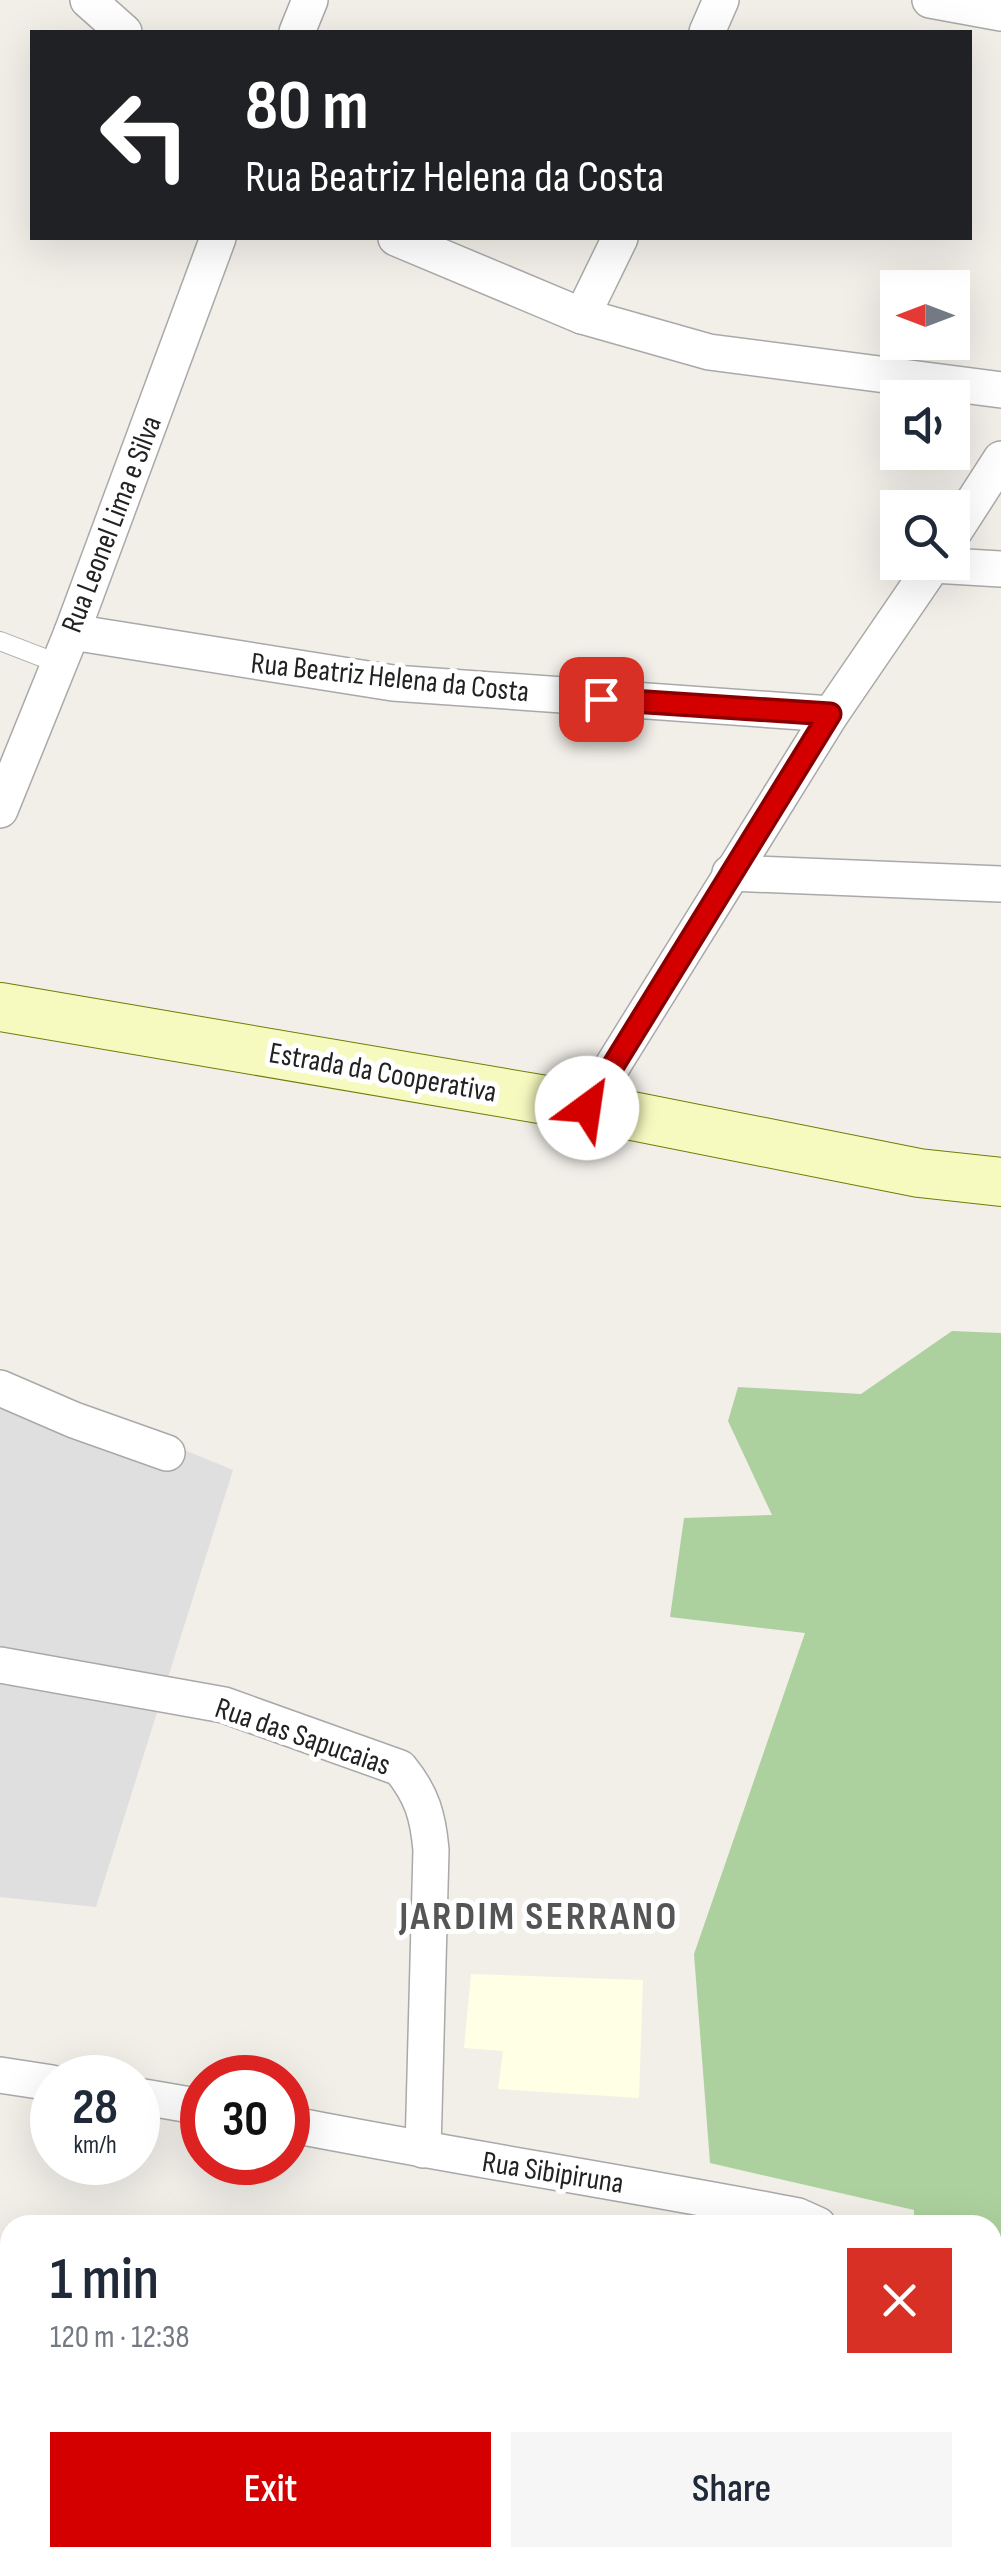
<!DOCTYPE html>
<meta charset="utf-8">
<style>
body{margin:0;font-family:"Sofia Sans Condensed",sans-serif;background:#f6f6f7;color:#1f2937;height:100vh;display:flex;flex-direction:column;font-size:38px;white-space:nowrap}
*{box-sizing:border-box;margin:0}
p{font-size:32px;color:#747a83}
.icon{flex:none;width:55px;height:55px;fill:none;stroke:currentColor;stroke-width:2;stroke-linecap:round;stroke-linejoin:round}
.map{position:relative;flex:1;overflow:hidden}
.sheet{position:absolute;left:0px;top:2215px;width:1002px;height:352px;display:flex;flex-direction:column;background:#fff;border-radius:30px 30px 0 0;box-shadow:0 10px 40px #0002}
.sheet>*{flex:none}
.hud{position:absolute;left:30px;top:30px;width:942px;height:210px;border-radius:0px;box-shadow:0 10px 40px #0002;background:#202124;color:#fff;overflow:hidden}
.needle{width:65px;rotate:270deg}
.fabs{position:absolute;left:880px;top:270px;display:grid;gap:20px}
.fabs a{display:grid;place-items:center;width:90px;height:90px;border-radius:0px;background:#fff;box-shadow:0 10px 40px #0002;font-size:50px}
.speed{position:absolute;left:30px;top:2055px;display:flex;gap:20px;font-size:50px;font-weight:700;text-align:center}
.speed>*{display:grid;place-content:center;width:130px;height:130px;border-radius:50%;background:#fff;box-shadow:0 10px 40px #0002;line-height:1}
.speed small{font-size:25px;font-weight:400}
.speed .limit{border:15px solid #d22;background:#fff;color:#111}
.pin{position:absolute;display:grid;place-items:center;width:85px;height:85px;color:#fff;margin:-42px;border-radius:20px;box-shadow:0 5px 15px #0006}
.me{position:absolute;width:110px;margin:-55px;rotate:31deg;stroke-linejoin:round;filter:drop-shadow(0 0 8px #0008)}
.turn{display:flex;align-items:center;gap:35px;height:210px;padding:0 50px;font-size:45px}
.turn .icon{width:130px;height:130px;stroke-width:2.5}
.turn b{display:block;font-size:70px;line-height:85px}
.round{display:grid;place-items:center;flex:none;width:105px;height:105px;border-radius:0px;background:#f6f6f7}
.headline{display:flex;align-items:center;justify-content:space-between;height:170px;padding:0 50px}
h1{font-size:60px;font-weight:600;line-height:75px}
.primary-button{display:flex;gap:20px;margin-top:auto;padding:20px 50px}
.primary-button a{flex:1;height:115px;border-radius:0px;background:#d40000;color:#fff;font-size:40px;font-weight:600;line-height:115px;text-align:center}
.primary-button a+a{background:#f6f6f7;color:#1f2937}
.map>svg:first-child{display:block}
.residential{fill:#e0dfdf}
.education{fill:#ffffe5}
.forest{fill:#add19e}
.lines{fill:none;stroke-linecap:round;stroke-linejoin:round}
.service-casing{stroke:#a9a9a9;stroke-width:20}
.minor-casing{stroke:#a9a9a9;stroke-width:38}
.secondary-casing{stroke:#707d05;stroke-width:50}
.service{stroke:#fff;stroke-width:18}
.minor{stroke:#fff;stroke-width:35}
.secondary{stroke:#f7fabf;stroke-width:48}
.route-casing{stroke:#8a0000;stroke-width:25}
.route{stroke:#d40000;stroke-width:18}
.labels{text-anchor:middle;stroke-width:10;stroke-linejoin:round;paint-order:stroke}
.street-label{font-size:30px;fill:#222;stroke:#fff}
.district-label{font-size:40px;font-weight:bold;letter-spacing:2.5px;fill:#555;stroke:#fff}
</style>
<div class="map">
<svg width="1001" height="2567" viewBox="0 0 1001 2567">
<rect width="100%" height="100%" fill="#f2efe9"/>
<!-- residential -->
<path class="residential" d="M0,1374L233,1470L96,1907L0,1897Z"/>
<!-- education -->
<path class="education" d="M471,1974L643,1980L639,2098L498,2089L503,2051L464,2048Z"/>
<!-- forest -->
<g class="forest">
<path d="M952,1331L1001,1333V2420H992V2225H914V2210L710,2163L694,1954L805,1633L670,1617L684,1518L772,1515L728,1421L738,1387L861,1394Z"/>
<path d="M0,2493L10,2494V2558H177L176,2567H0Z"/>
</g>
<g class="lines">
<defs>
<path id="service" d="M0,641L57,663"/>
<g id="minor">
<path d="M88,0L124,32"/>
<path d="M930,0L1001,13"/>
<path d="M297,32L310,0"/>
<path d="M707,32L721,0"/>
<path d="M396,238L582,316L709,352L1001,390"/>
<path d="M582,316L620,238"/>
<path d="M952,535L1001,459"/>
<path d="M933,565L1001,569"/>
<path d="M72,632L393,683L831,714"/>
<path d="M0,810L72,632L218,238"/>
<path d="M730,873L1001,884"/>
<path d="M587,1107L831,714L935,562"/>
<path d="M0,1388L74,1420L167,1453"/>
<path d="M0,1665L224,1705L400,1768C422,1795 428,1816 431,1850L423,2150"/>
<path d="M0,2075L52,2083"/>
<path d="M138,2096L202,2107"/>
<path d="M288,2124C457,2157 628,2183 798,2216L818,2225"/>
<path d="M0,2447L10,2450"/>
<path d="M397,2558L453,2567"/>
<path d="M222,2567L223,2558"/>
<path d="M850,2567L851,2558"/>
</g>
<path id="secondary" d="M0,1007L587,1107L919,1173L1001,1182"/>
</defs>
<!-- service casing -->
<use href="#service" class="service-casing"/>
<!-- minor casing -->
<use href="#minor" class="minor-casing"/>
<!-- secondary casing -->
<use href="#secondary" class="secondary-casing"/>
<!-- service -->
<use href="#service" class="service"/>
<!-- minor -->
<use href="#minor" class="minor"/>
<!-- secondary -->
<use href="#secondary" class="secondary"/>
</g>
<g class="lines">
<defs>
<path id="route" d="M587,1108L830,714L601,699"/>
</defs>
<!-- route casing -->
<use href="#route" class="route-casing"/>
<!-- route -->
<use href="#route" class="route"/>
</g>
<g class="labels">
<!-- street labels -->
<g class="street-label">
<text transform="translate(111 524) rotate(-69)" y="10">Rua Leonel Lima e Silva</text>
<text transform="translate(390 677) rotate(6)" y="10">Rua Beatriz Helena da Costa</text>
<text transform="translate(383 1072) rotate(10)" y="10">Estrada da Cooperativa</text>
<text transform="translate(303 1736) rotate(19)" y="10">Rua das Sapucaias</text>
<text transform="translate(553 2172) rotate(9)" y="10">Rua Sibipiruna</text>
</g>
<!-- district labels -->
<g class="district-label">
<text x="539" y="1929">JARDIM SERRANO</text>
</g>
</g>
</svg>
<div class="fabs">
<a><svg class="needle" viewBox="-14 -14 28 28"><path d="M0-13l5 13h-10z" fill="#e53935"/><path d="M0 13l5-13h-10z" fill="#747a83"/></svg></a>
<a><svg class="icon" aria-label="sound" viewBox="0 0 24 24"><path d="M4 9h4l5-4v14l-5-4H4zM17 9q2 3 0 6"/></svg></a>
<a><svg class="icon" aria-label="search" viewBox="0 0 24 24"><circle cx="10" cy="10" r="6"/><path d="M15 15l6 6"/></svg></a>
</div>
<div class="speed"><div>28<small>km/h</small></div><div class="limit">30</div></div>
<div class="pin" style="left:601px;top:699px;background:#d93025"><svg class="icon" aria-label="arrive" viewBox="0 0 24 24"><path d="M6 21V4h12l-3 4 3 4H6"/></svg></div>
<svg class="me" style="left:587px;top:1108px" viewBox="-20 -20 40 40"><circle r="19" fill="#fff"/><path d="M0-13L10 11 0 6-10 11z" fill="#d40000"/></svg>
<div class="hud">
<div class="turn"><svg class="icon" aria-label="left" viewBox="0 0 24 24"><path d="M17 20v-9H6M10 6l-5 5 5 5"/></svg><div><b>80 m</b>Rua Beatriz Helena da Costa</div></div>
</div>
<section class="sheet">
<div class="headline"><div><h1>1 min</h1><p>120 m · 12:38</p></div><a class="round" style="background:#d93025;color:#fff"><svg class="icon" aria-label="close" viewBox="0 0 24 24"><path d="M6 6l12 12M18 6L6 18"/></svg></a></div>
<div class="primary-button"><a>Exit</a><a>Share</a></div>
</section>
</div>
